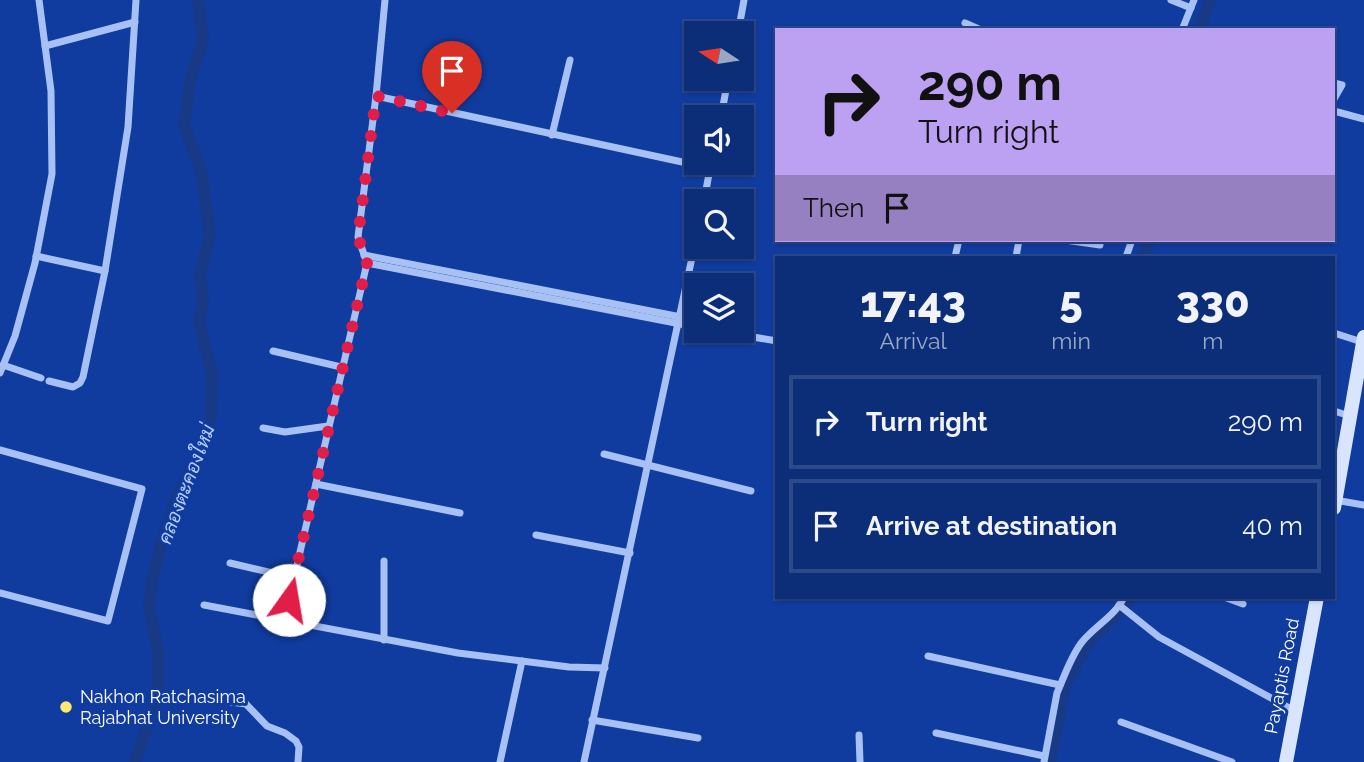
<!DOCTYPE html>
<meta charset="utf-8">
<style>
body{margin:0;font-family:Raleway,Sarabun,sans-serif;background:#15357d;color:#f1f3f6;height:100vh;display:flex;flex-direction:column;font-size:26px;white-space:nowrap}
*{box-sizing:border-box;margin:0}
p{font-size:23px;color:#9aa8c6}
.icon{flex:none;width:38px;height:38px;fill:none;stroke:currentColor;stroke-width:2;stroke-linecap:round;stroke-linejoin:round}
.map{position:relative;flex:1;overflow:hidden}
.details{position:absolute;left:775px;top:256px;width:560px;height:343px;display:flex;flex-direction:column;background:#0c2d78;border-radius:0px;box-shadow:0 2px 5px #0004,0 0 0 2px #2c498a}
.details>*{flex:none}
.top-card{position:absolute;left:775px;top:28px;width:560px;height:214px;border-radius:0px;box-shadow:0 2px 5px #0004,0 0 0 2px #2c498a;background:#bca0f2;color:#111;overflow:hidden}
.needle{width:46px;rotate:282deg}
.fabs{position:absolute;left:684px;top:21px;display:grid;gap:14px}
.fabs a{display:grid;place-items:center;width:70px;height:70px;border-radius:0px;background:#0c2d78;box-shadow:0 2px 5px #0004,0 0 0 2px #2c498a;font-size:35px}
.pin{position:absolute;display:grid;place-items:center;width:60px;height:60px;color:#fff;margin:-72px -30px;border-radius:50% 50% 50% 0;rotate:-45deg;box-shadow:0 0 7px #0007}
.pin .icon{rotate:45deg}
.me{position:absolute;width:77px;margin:-38px;rotate:13deg;stroke-linejoin:round;filter:drop-shadow(0 0 5px #0008)}
.turn{display:flex;align-items:center;gap:24px;height:147px;padding:0 28px;font-size:32px}
.turn .icon{width:91px;height:91px;stroke-width:2.5}
.turn b{display:block;font-size:49px;line-height:60px}
.then{display:flex;align-items:center;height:66px;padding:0 28px;background:#0003;gap:14px;font-size:26px}
.eta{display:flex;justify-content:space-evenly;align-items:center;height:119px;text-align:center}
.eta b{font-size:42px;font-weight:800;line-height:49px}
ul{padding:0;list-style:none}
li{display:flex;align-items:center;gap:21px;height:94px;margin:0 14px 10px;padding:0 14px;border:4px solid #2c498a;border-radius:0px}
li div{flex:1}
li b{display:block;font-size:26px}
li em{font-style:normal}
.map>svg:first-child{display:block}
.lines{fill:none;stroke-linecap:round;stroke-linejoin:round}
.canal{stroke:#183986;stroke-width:12}
.street{stroke:#a8c1f5;stroke-width:7}
.secondary{stroke:#d9e4fe;stroke-width:14}
.route{stroke:#e11d48;stroke-width:12;stroke-dasharray:0 21.6}
.poi-dot{fill:#ffe86d;stroke:#103ca0;stroke-width:2.5}
.labels{text-anchor:middle;stroke-width:6;stroke-linejoin:round;paint-order:stroke}
.street-label{font-size:18px;fill:#fff;stroke:#103ca0}
.poi-label{font-size:18px;fill:#fff;stroke:#103ca0;text-anchor:start}
.water-label{font-size:19px;font-style:italic;fill:#b5ccfc;stroke:#103ca0}
</style>
<div class="map">
<svg width="1364" height="762" viewBox="0 0 1364 762">
<rect width="100%" height="100%" fill="#103ca0"/>
<g class="lines">
<!-- canal -->
<g class="canal">
<path d="M1199,30L1210,0"/>
<path d="M1144,257L1149,240"/>
<path d="M1126,604L1130,597"/>
<path d="M135,762L158,692V650L149,607L152,581L161,544L179,492L200,452L211,416L212,375L199,321L203,301L200,273L210,236L201,171L184,125L190,81L203,40L198,0"/>
<path d="M1050,762L1065,686L1087,645L1119,611"/>
</g>
<!-- street -->
<g class="street">
<path d="M1171,0L1191,8"/>
<path d="M965,23L981,30"/>
<path d="M1182,30L1194,0"/>
<path d="M738,33L744,0"/>
<path d="M45,46L135,22"/>
<path d="M1334,83L1342,85L1334,99"/>
<path d="M376,96L710,168"/>
<path d="M1334,111L1364,119"/>
<path d="M721,117L728,79"/>
<path d="M552,135L570,60"/>
<path d="M704,201L711,163"/>
<path d="M1065,240L1100,245"/>
<path d="M364,255L681,317"/>
<path d="M36,256L105,271"/>
<path d="M955,257L959,240"/>
<path d="M1016,257L1019,240"/>
<path d="M1126,257L1132,240"/>
<path d="M367,263L696,327"/>
<path d="M717,331L777,341"/>
<path d="M1334,333L1362,342"/>
<path d="M273,351L341,367"/>
<path d="M3,365L41,378"/>
<path d="M0,373L15,336L35,263L52,174L51,91L39,0"/>
<path d="M49,381L73,387L80,383L83,377L105,271L128,127L136,0"/>
<path d="M1334,411L1350,416"/>
<path d="M263,428L285,432L328,426"/>
<path d="M0,450L142,489L108,621L0,593"/>
<path d="M604,454L751,491"/>
<path d="M316,484L460,513"/>
<path d="M1335,500L1364,505"/>
<path d="M536,535L630,553"/>
<path d="M384,561V640"/>
<path d="M230,563L294,578"/>
<path d="M1224,597L1243,604"/>
<path d="M204,605L458,653L569,667L605,668"/>
<path d="M1119,605L1159,637L1295,711"/>
<path d="M284,621L367,263L358,237L376,96L385,0"/>
<path d="M928,656L1060,685"/>
<path d="M200,698L246,704L267,726L285,733L296,741L299,747L298,762"/>
<path d="M592,720L698,738"/>
<path d="M1121,722L1232,762"/>
<path d="M936,733L1044,756"/>
<path d="M859,735L860,762"/>
<path d="M500,762L522,661"/>
<path d="M584,762L696,239"/>
<path d="M1044,762L1057,693C1064,677 1071,656 1082,642C1094,627 1117,614 1124,597"/>
</g>
<!-- secondary -->
<g class="secondary">
<path d="M1334,508L1364,337"/>
<path d="M1286,762L1317,597"/>
</g>
</g>
<g class="lines">
<!-- route -->
<path class="route" d="M289,600L367,263L358,237L376,96L452,113"/>
</g>
<!-- markers -->
<circle class="poi-dot" cx="66" cy="707" r="7"/>
<g class="labels">
<!-- street labels -->
<g class="street-label">
<text transform="translate(1282 676) rotate(-79)" y="6">Payaptis Road</text>
</g>
<!-- poi labels -->
<g class="poi-label">
<text x="80" y="703">Nakhon Ratchasima<tspan x="80" dy="21">Rajabhat University</tspan></text>
</g>
<!-- water labels -->
<g class="water-label">
<text transform="translate(186 484) rotate(-69)" y="7">คลองตะคองใหม่</text>
</g>
</g>
</svg>
<div class="fabs">
<a><svg class="needle" viewBox="-14 -14 28 28"><path d="M0-13l5 13h-10z" fill="#e53935"/><path d="M0 13l5-13h-10z" fill="#9aa8c6"/></svg></a>
<a><svg class="icon" aria-label="sound" viewBox="0 0 24 24"><path d="M4 9h4l5-4v14l-5-4H4zM17 9q2 3 0 6"/></svg></a>
<a><svg class="icon" aria-label="search" viewBox="0 0 24 24"><circle cx="10" cy="10" r="6"/><path d="M15 15l6 6"/></svg></a>
<a><svg class="icon" aria-label="layers" viewBox="0 0 24 24"><path d="M12 4l9 5-9 5-9-5zM3 14l9 5 9-5"/></svg></a>
</div>
<div class="pin" style="left:452px;top:113px;background:#d93025"><svg class="icon" aria-label="arrive" viewBox="0 0 24 24"><path d="M6 21V4h12l-3 4 3 4H6"/></svg></div>
<svg class="me" style="left:289px;top:600px" viewBox="-20 -20 40 40"><circle r="19" fill="#fff"/><path d="M0-13L10 11 0 6-10 11z" fill="#e11d48"/></svg>
<div class="top-card">
<div class="turn"><svg class="icon" aria-label="right" viewBox="0 0 24 24"><path d="M7 20v-9h11M14 6l5 5-5 5"/></svg><div><b>290 m</b>Turn right</div></div>
<div class="then">Then<svg class="icon" aria-label="arrive" viewBox="0 0 24 24"><path d="M6 21V4h12l-3 4 3 4H6"/></svg></div>
</div>
<section class="details">
<div class="eta">
<div><b>17:43</b><p>Arrival</p></div>
<div><b>5</b><p>min</p></div>
<div><b>330</b><p>m</p></div>
</div>
<ul>
<li><svg class="icon" aria-label="right" viewBox="0 0 24 24"><path d="M7 20v-9h11M14 6l5 5-5 5"/></svg><div><b>Turn right</b></div><em>290 m</em></li>
<li><svg class="icon" aria-label="arrive" viewBox="0 0 24 24"><path d="M6 21V4h12l-3 4 3 4H6"/></svg><div><b>Arrive at destination</b></div><em>40 m</em></li>
</ul>
</section>
</div>
